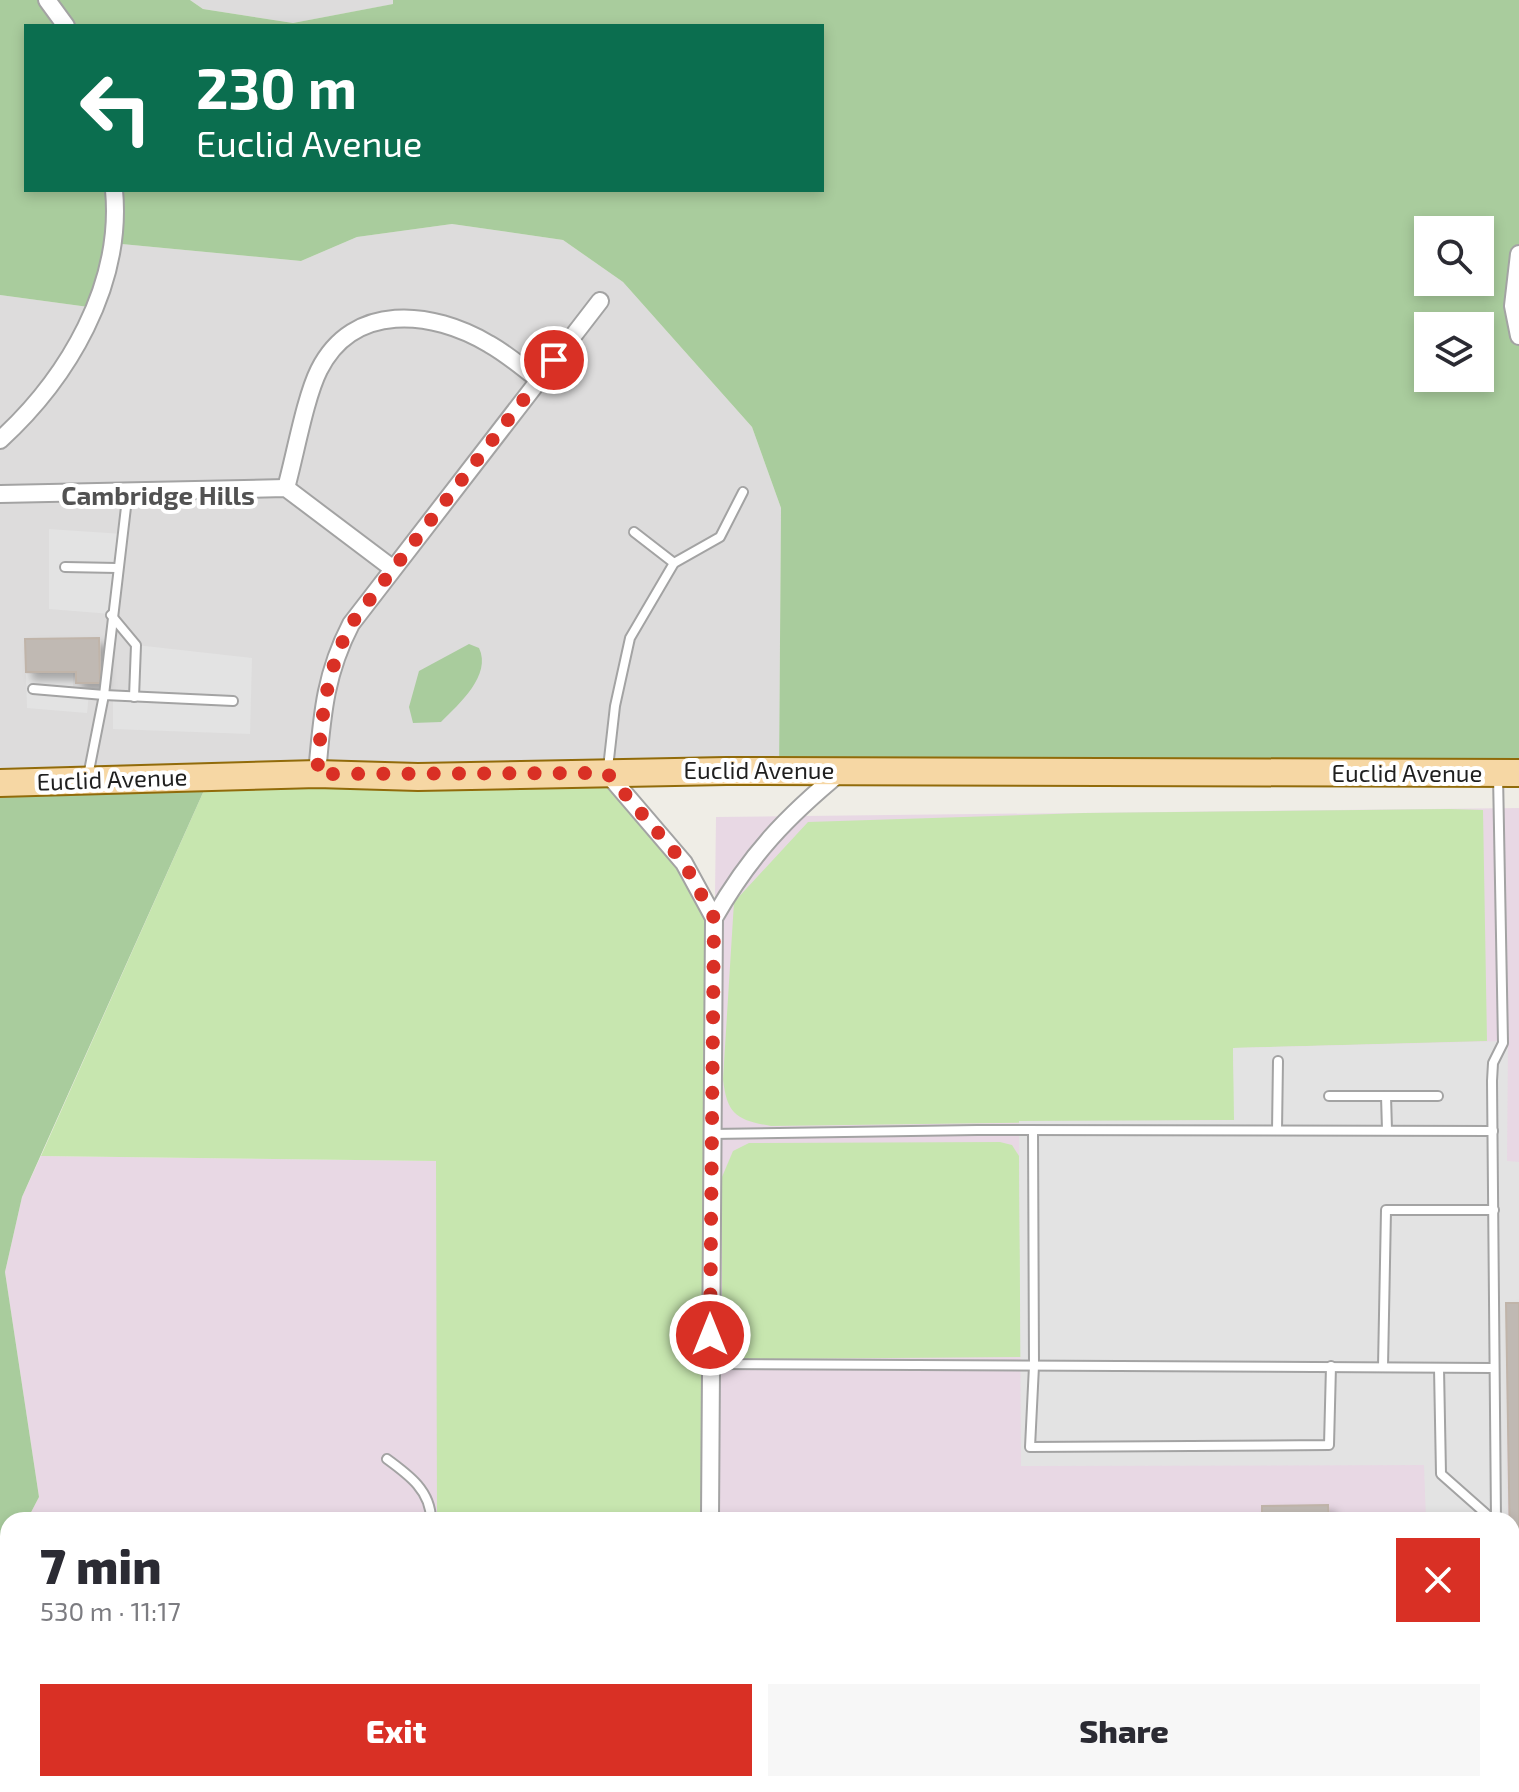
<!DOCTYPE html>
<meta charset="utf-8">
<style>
body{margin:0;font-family:"Exo 2",sans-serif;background:#f7f7f7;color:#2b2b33;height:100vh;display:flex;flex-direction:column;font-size:30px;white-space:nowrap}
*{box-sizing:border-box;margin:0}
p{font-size:26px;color:#7c7c81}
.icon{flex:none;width:44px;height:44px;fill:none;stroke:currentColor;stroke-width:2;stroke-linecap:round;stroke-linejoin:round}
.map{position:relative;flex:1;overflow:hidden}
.side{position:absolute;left:0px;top:1512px;width:1520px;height:280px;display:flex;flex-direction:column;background:#fff;border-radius:24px 24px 0 0;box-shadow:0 4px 12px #0003}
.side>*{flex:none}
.banner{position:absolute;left:24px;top:24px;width:800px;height:168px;border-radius:0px;box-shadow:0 4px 12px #0003;background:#0b6e4f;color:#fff;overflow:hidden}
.tools{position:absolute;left:1414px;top:216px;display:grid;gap:16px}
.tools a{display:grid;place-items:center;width:80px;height:80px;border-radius:0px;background:#fff;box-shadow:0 4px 12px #0003;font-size:40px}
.pin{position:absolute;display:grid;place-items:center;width:68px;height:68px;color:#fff;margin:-34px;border:4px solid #fff;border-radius:50%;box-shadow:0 2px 8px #0007}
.me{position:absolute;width:88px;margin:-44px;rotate:0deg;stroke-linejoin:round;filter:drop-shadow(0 0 6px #0008)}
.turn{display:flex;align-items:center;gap:28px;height:168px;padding:0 40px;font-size:36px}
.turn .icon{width:104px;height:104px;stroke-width:2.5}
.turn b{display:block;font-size:56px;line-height:68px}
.round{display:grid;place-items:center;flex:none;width:84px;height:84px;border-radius:0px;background:#f7f7f7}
.head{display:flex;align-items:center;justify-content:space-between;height:136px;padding:0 40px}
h1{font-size:48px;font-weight:800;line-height:60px}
.button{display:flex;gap:16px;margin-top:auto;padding:16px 40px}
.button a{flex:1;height:92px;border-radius:0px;background:#d93025;color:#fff;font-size:32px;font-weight:800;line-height:92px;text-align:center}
.button a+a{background:#f7f7f7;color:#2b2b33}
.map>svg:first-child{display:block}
.residential{fill:#dddcdc}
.industrial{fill:#e8d8e4}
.construction{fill:#c2c3b2}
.grass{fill:#c7e6af}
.forest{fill:#a9cc9d;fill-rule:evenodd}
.parking{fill:#e3e3e3}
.building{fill:#c0b9b3;stroke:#c0b4a9;stroke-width:2;filter:url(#shadow)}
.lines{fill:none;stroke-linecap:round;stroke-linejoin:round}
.lane-casing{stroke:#a3a3a3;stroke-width:12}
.street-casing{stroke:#a3a3a3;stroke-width:20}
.primary-casing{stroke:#916b0a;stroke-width:30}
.lane{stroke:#fff;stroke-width:8}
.street{stroke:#fff;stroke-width:16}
.primary{stroke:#f6d7a4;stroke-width:26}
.route{stroke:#d93025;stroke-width:14;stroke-dasharray:0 25.2}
.labels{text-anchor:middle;stroke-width:8;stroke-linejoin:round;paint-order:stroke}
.street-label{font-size:24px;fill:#1f1f1f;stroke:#fff}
.neighbourhood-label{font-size:26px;font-weight:bold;fill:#525252;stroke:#fff}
</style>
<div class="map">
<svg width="1519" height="1792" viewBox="0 0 1519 1792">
<defs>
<filter id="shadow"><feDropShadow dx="7" dy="7" stdDeviation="4" flood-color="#0004"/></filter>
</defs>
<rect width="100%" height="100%" fill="#efede6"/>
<!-- residential -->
<g class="residential">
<path d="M190,0H393L394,4L293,23L203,9Z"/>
<path d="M452,224L563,240L623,282L752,427L781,508L779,771L0,783V295L96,308L111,243L301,261L357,237Z"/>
</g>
<!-- industrial -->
<g class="industrial">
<path d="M1519,808V1792H704V1784H1512V1520H707L716,817Z"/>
<path d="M41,1156L437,1161V1520H27L39,1497L5,1272L22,1197Z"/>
<path d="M8,1557V1784H438V1792H0V1572Z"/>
</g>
<!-- construction -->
<rect class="construction" x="94" y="1784" width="337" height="8"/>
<!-- grass -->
<g class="grass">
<path d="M607,773L640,813L714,918L710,1520H437L436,1161L41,1156L210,777Z"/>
<path d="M1449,809L1483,810L1487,1041L1233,1048L1235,1120L771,1126C737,1120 727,1115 723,1079L734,902L808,822L1084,813Z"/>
<path d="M1000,1142L1012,1145L1019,1156L1021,1357L745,1359L726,1343L722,1327V1177L733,1151L749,1143Z"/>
<path d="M438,1784H697L693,1792H438Z"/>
</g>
<!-- forest -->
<g class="forest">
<path d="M0,0H190L203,9L293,23L393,4V0H1519V773L779,771L781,508L752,427L623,282L563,240L452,224L357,237L301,261L111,243L96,308L0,295ZM26,26H822V190H26ZM1428,230H1480V282H1428ZM1428,326H1480V378H1428Z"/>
<path d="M469,644L479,648C492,675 459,704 441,722L413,723L409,707L419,671Z"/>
<path d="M210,777L22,1197L5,1272L39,1497L27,1520H8V1557L0,1572V783Z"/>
<path d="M138,1784H369L372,1792H135Z"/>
</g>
<!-- parking -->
<g class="parking">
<path d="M49,529L122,534L111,614L49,609Z"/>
<path d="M136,645L252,658L250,734L113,729V696H134Z"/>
<path d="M73,673V693L89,694L87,713L27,708L26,674Z"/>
<path d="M1508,1041L1507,1161L1519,1162V1303L1506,1304L1508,1520H1426L1424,1465L1021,1466L1019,1121L1234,1120L1233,1048Z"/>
</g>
<!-- building -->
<g class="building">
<path d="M99,638L100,683H76V672H26L25,639Z"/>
<path d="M1506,1303H1519V1671H1512Z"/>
<path d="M1328,1505L1329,1520H1262V1506Z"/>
<rect x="991" y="1784" width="88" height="8"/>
<rect x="1103" y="1784" width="115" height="8"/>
<rect x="1234" y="1784" width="142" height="8"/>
</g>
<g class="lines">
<defs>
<g id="lane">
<path d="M634,532L674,563"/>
<path d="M65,567L117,568"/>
<path d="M111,615L136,645L134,697"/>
<path d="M33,689L104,695L128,490"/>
<path d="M608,768L615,706L630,638L674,563L720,537L743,492"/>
<path d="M88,776L104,695L233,701"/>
<path d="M1329,1096H1386L1387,1130"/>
<path d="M1386,1096H1438"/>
<path d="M1033,1130L1034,1366L1030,1447L1329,1445L1331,1366"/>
<path d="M1277,1130L1278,1061"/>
<path d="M711,1134L977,1130L1493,1131"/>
<path d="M710,1364L1493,1368"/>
<path d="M1383,1367L1386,1210H1494"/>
<path d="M1439,1368L1441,1474L1493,1520"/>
<path d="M387,1459C409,1475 431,1491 431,1520"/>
<path d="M1496,1520L1492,1081L1493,1063L1503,1043L1498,775"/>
<path d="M431,1784V1792"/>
<path d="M1503,1784L1504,1792"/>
</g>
<g id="street">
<path d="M47,0L66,26"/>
<path d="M1519,254L1513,306L1519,336"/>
<path d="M0,440C68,378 123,285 114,190"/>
<path d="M286,488C295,456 305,398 319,370C353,302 432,310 489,344C507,354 523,368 539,380"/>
<path d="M0,494L286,488L392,568"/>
<path d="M607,773L684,863L714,918"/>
<path d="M317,774C322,718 324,676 351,624L600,301"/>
<path d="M710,1520L714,918C750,855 786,817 842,771"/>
<path d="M693,1792L697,1784"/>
</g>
<path id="primary" d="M0,783L317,774L418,777L726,771L1519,773"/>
</defs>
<!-- lane casing -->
<use href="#lane" class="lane-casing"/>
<!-- street casing -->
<use href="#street" class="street-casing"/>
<!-- primary casing -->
<use href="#primary" class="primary-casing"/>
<!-- lane -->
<use href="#lane" class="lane"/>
<!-- street -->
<use href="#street" class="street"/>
<!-- primary -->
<use href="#primary" class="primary"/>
</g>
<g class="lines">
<!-- route -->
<path class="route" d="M554,360L351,624C324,676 322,718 317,774L607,773L684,863L714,918L710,1335"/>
</g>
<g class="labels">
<!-- street labels -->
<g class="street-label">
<text x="759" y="779">Euclid Avenue</text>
<text x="1407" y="782">Euclid Avenue</text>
<text transform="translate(112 780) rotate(-2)" y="8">Euclid Avenue</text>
</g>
<!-- neighbourhood labels -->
<g class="neighbourhood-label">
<text x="158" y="505">Cambridge Hills</text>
</g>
</g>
</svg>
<div class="tools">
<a><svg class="icon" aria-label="search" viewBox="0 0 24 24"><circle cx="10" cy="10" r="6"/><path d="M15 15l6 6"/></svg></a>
<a><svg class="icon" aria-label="layers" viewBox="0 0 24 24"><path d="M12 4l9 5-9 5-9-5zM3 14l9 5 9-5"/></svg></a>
</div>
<div class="pin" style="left:554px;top:360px;background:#d93025"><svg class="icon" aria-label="arrive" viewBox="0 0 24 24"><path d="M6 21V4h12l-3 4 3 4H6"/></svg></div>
<svg class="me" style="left:710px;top:1335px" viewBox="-20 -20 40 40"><circle r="17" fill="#d93025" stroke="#fff" stroke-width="3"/><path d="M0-11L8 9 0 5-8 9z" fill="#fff"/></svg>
<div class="banner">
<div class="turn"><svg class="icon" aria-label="left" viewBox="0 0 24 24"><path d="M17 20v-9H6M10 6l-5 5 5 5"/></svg><div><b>230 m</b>Euclid Avenue</div></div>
</div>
<section class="side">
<div class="head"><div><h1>7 min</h1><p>530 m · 11:17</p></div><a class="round" style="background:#d93025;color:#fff"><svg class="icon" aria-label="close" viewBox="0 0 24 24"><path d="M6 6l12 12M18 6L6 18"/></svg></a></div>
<div class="button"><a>Exit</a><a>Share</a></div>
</section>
</div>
